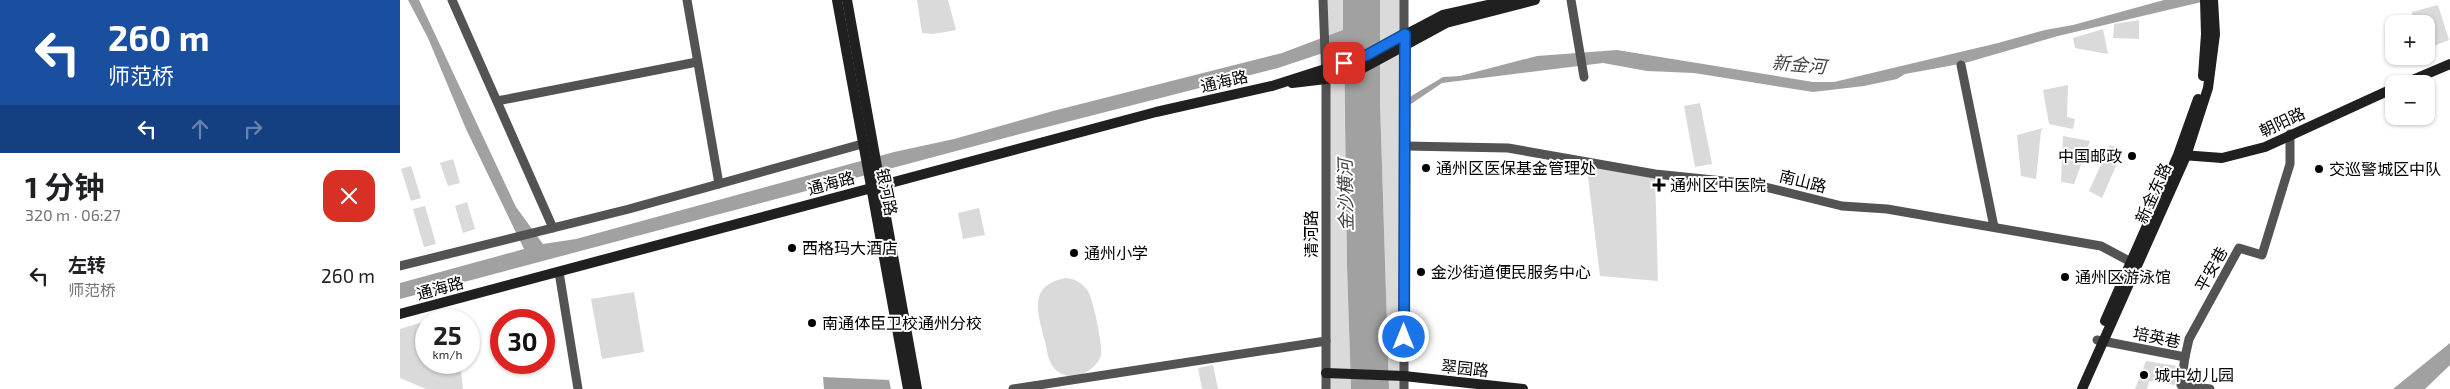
<!DOCTYPE html>
<html lang="zh">
<meta charset="utf-8">
<style>
body{margin:0;font-family:"Exo 2","Noto Sans SC",sans-serif;background:#f6f6f6;color:#202124;height:100vh;display:flex;flex-direction:column;font-size:19px;white-space:nowrap}
*{box-sizing:border-box;margin:0}
p{font-size:16px;color:#757577}
.icon{flex:none;width:28px;height:28px;fill:none;stroke:currentColor;stroke-width:2;stroke-linecap:round;stroke-linejoin:round}
.map{position:relative;flex:1;overflow:hidden}
.panel{display:flex;flex-direction:column;background:#fff;width:400px}
.panel>*{flex:none}
.guide{background:#1a4fa0;color:#fff;overflow:hidden}
.buttons{position:absolute;left:1985px;top:15px;display:grid;gap:10px}
.buttons a{display:grid;place-items:center;width:50px;height:50px;border-radius:10px;background:#fff;box-shadow:0 1px 4px #0004;font-size:25px}
.speed{position:absolute;left:15px;top:309px;display:flex;gap:10px;font-size:25px;font-weight:700;text-align:center}
.speed>*{display:grid;place-content:center;width:65px;height:65px;border-radius:50%;background:#fff;box-shadow:0 1px 4px #0004;line-height:1}
.speed small{font-size:12px;font-weight:400}
.speed .limit{border:8px solid #d22;background:#fff;color:#111}
.pin{position:absolute;display:grid;place-items:center;width:42px;height:42px;color:#fff;margin:-21px;border-radius:10px;box-shadow:0 2px 8px #0006}
.me{position:absolute;width:55px;margin:-28px;rotate:0deg;stroke-linejoin:round;filter:drop-shadow(0 0 4px #0008)}
.turn{display:flex;align-items:center;gap:18px;height:105px;padding:0 25px;font-size:22px}
.turn .icon{width:65px;height:65px;stroke-width:2.5}
.turn b{display:block;font-size:35px;line-height:42px}
.lanes{display:flex;align-items:center;height:48px;padding:0 25px;background:#0003;justify-content:center;gap:25px;direction:ltr}
.lanes .off{opacity:.35}
.round{display:grid;place-items:center;flex:none;width:52px;height:52px;border-radius:15px;background:#f6f6f6}
.headline{display:flex;align-items:center;justify-content:space-between;height:85px;padding:0 25px}
h1{font-size:30px;font-weight:700;line-height:38px}
ul{padding:0;list-style:none}
li{display:flex;align-items:center;gap:15px;height:75px;padding:0 25px}
li div{flex:1}
li b{display:block;font-size:19px}
li em{font-style:normal}
main{display:flex;flex:1;min-height:0}
.map>svg:first-child{display:block}
.green{fill:#dadada}
.water{fill:#a1a1a1}
.lines{fill:none;stroke-linecap:round;stroke-linejoin:round}
.street{stroke:#535353;stroke-width:9}
.secondary{stroke:#202020;stroke-width:10}
.route-casing{stroke:#114b97;stroke-width:12}
.route{stroke:#1a73e8;stroke-width:9}
.poi-dot{fill:#000;stroke:#fff;stroke-width:2}
.labels{text-anchor:middle;stroke-width:4;stroke-linejoin:round;paint-order:stroke}
.street-label{font-size:16px;fill:#000;stroke:#fff}
.poi-label{font-size:16px;fill:#000;stroke:#fff;text-anchor:start}
.water-label{font-size:18px;font-style:italic;fill:#424242;stroke:#fff}
</style>
<main>
<section class="panel">
<div class="guide">
<div class="turn"><svg class="icon" aria-label="left" viewBox="0 0 24 24"><path d="M17 20v-9H6M10 6l-5 5 5 5"/></svg><div><b>260 m</b>师范桥</div></div>
<div class="lanes"><svg class="icon" aria-label="left" viewBox="0 0 24 24"><path d="M17 20v-9H6M10 6l-5 5 5 5"/></svg><svg class="icon off" aria-label="ahead" viewBox="0 0 24 24"><path d="M12 20V5M6 11l6-6 6 6"/></svg><svg class="icon off" aria-label="right" viewBox="0 0 24 24"><path d="M7 20v-9h11M14 6l5 5-5 5"/></svg></div>
</div>
<div class="headline"><div><h1>1 分钟</h1><p>320 m · 06:27</p></div><a class="round" style="background:#d93025;color:#fff"><svg class="icon" aria-label="close" viewBox="0 0 24 24"><path d="M6 6l12 12M18 6L6 18"/></svg></a></div>
<ul>
<li><svg class="icon" aria-label="left" viewBox="0 0 24 24"><path d="M17 20v-9H6M10 6l-5 5 5 5"/></svg><div><b>左转</b><p>师范桥</p></div><em>260 m</em></li>
</ul>
</section>
<div class="map">
<svg width="2050" height="389" viewBox="0 0 2050 389">
<rect width="100%" height="100%" fill="#fff"/>
<!-- green -->
<g class="green">
<path d="M517,0H548L556,30L534,34L522,33Z"/>
<path d="M923,0H943L947,266L951,389H926Z"/>
<path d="M980,0H1004V389H989L980,101Z"/>
<path d="M2038,5L2049,40L2026,49V24H2012V12Z"/>
<path d="M1739,20V39L1713,38L1714,24Z"/>
<path d="M1703,29L1708,54L1675,48L1673,38Z"/>
<path d="M1668,85L1667,117L1675,119L1673,129L1649,124L1643,90Z"/>
<path d="M1300,103L1312,164L1295,167L1284,106Z"/>
<path d="M1643,128L1641,131L1636,179L1621,176L1617,135Z"/>
<path d="M1663,136L1690,141L1674,184L1661,182Z"/>
<path d="M1710,145L1723,150L1702,198L1689,191Z"/>
<path d="M53,159L60,183L48,186L40,163Z"/>
<path d="M1186,161L1255,174L1258,281L1200,276Z"/>
<path d="M11,166L21,198L11,201L1,169Z"/>
<path d="M67,202L75,229L63,233L55,206Z"/>
<path d="M25,206L36,244L24,247L13,209Z"/>
<path d="M579,208L585,235L563,239L558,213Z"/>
<path d="M666,278C676,279 682,283 688,291C693,299 703,346 701,355C695,373 670,384 655,369C648,362 647,351 645,341C638,313 627,285 666,278Z"/>
<path d="M234,292L244,352L202,359L191,299Z"/>
<path d="M26,321V362L60,363L63,389H26L0,378V329Z"/>
<path d="M1746,361L1778,366L1775,385L1749,381L1747,389H1735Z"/>
<path d="M813,365L818,389H802L798,368Z"/>
</g>
<!-- water -->
<g class="water">
<path d="M8,0H19L116,207L143,244L176,239L494,152L554,139L653,111L882,53L943,30V0H980V101L989,389H951L947,266L944,46L878,68L639,129L0,299V283L124,249L66,129L28,38Z"/>
<path d="M1764,0H1810L1658,36L1565,63L1505,74L1497,79L1464,86L1413,92L1294,73L1247,71L1203,63L1042,83L1008,106V98L1043,77L1060,76L1137,56L1217,50L1413,82H1434L1598,43L1645,30L1673,25Z"/>
<path d="M2050,343V365L2025,389H1993Z"/>
<path d="M423,377L489,380L491,389H424Z"/>
</g>
<g class="lines">
<!-- street -->
<g class="street">
<path d="M52,0L153,228"/>
<path d="M287,0L319,184"/>
<path d="M923,0L926,79V389"/>
<path d="M1171,0L1184,77"/>
<path d="M1561,65L1594,227"/>
<path d="M97,101L297,62"/>
<path d="M1005,146L1108,148L1255,174L1353,184L1442,206L1487,209L1701,246L1731,262"/>
<path d="M0,266L229,209L462,144"/>
<path d="M159,272L178,389"/>
<path d="M1697,340L1785,357L1781,385L1810,389"/>
<path d="M1785,357L1789,339L1839,248L1862,255L1890,164V134"/>
<path d="M613,389L926,341"/>
<path d="M1004,389V0"/>
</g>
<!-- secondary -->
<g class="secondary">
<path d="M437,0L508,389"/>
<path d="M447,0L517,389"/>
<path d="M1803,76L1806,34L1805,0"/>
<path d="M892,83L926,79L963,68L1046,23L1135,0"/>
<path d="M2003,84L2050,64"/>
<path d="M1782,155L1822,158L1865,147L1994,88"/>
<path d="M0,314L756,112L872,86L944,63L967,55L1043,15L1110,0"/>
<path d="M1705,321L1778,155L1798,99"/>
<path d="M926,373L1004,376L1123,389"/>
<path d="M1682,389L1786,156L1808,88L1815,34L1813,0"/>
</g>
</g>
<g class="lines">
<defs>
<path id="route" d="M944,63L967,55L1005,34L1004,337"/>
</defs>
<!-- route casing -->
<use href="#route" class="route-casing"/>
<!-- route -->
<use href="#route" class="route"/>
</g>
<!-- markers -->
<g class="poi-dot">
<circle cx="1732" cy="156" r="5"/>
<circle cx="1026" cy="168" r="5"/>
<circle cx="1919" cy="169" r="5"/>
<path d="M1256.5 177.5h5v5h5v5h-5v5h-5v-5h-5v-5h5z"/>
<circle cx="392" cy="248" r="5"/>
<circle cx="674" cy="253" r="5"/>
<circle cx="1021" cy="272" r="5"/>
<circle cx="1665" cy="277" r="5"/>
<circle cx="412" cy="323" r="5"/>
<circle cx="1744" cy="375" r="5"/>
</g>
<g class="labels">
<!-- street labels -->
<g class="street-label">
<text transform="translate(824 81) rotate(-13)" y="6">通海路</text>
<text transform="translate(1882 122) rotate(-25)" y="6">朝阳路</text>
<text transform="translate(1403 181) rotate(14)" y="6">南山路</text>
<text transform="translate(431 183) rotate(-15)" y="6">通海路</text>
<text transform="translate(487 192) rotate(79)" y="6">银河路</text>
<text transform="translate(1753 193) rotate(-66)" y="6">新金东路</text>
<text transform="translate(911 234) rotate(-90)" y="6">清河路</text>
<text transform="translate(1811 269) rotate(-61)" y="6">平安巷</text>
<text transform="translate(40 288) rotate(-15)" y="6">通海路</text>
<text transform="translate(1757 337) rotate(12)" y="6">培英巷</text>
<text transform="translate(1065 368) rotate(6)" y="6">翠园路</text>
</g>
<!-- poi labels -->
<g class="poi-label">
<text x="1722" y="162" text-anchor="end">中国邮政</text>
<text x="1036" y="174">通州区医保基金管理处</text>
<text x="1929" y="175">交巡警城区中队</text>
<text x="1270" y="191">通州区中医院</text>
<text x="402" y="254">西格玛大酒店</text>
<text x="684" y="259">通州小学</text>
<text x="1031" y="278">金沙街道便民服务中心</text>
<text x="1675" y="283">通州区游泳馆</text>
<text x="422" y="329">南通体臣卫校通州分校</text>
<text x="1754" y="381">城中幼儿园</text>
</g>
<!-- water labels -->
<g class="water-label">
<text transform="translate(1399 65) rotate(5)" y="6">新金河</text>
<text transform="translate(946 195) rotate(-91)" y="6">金沙横河</text>
</g>
</g>
</svg>
<div class="buttons">
<a>+</a>
<a>−</a>
</div>
<div class="speed"><div>25<small>km/h</small></div><div class="limit">30</div></div>
<div class="pin" style="left:944px;top:63px;background:#d93025"><svg class="icon" aria-label="arrive" viewBox="0 0 24 24"><path d="M6 21V4h12l-3 4 3 4H6"/></svg></div>
<svg class="me" style="left:1004px;top:337px" viewBox="-20 -20 40 40"><circle r="17" fill="#1a73e8" stroke="#fff" stroke-width="3"/><path d="M0-11L8 9 0 5-8 9z" fill="#fff"/></svg>
</div>
</main>
